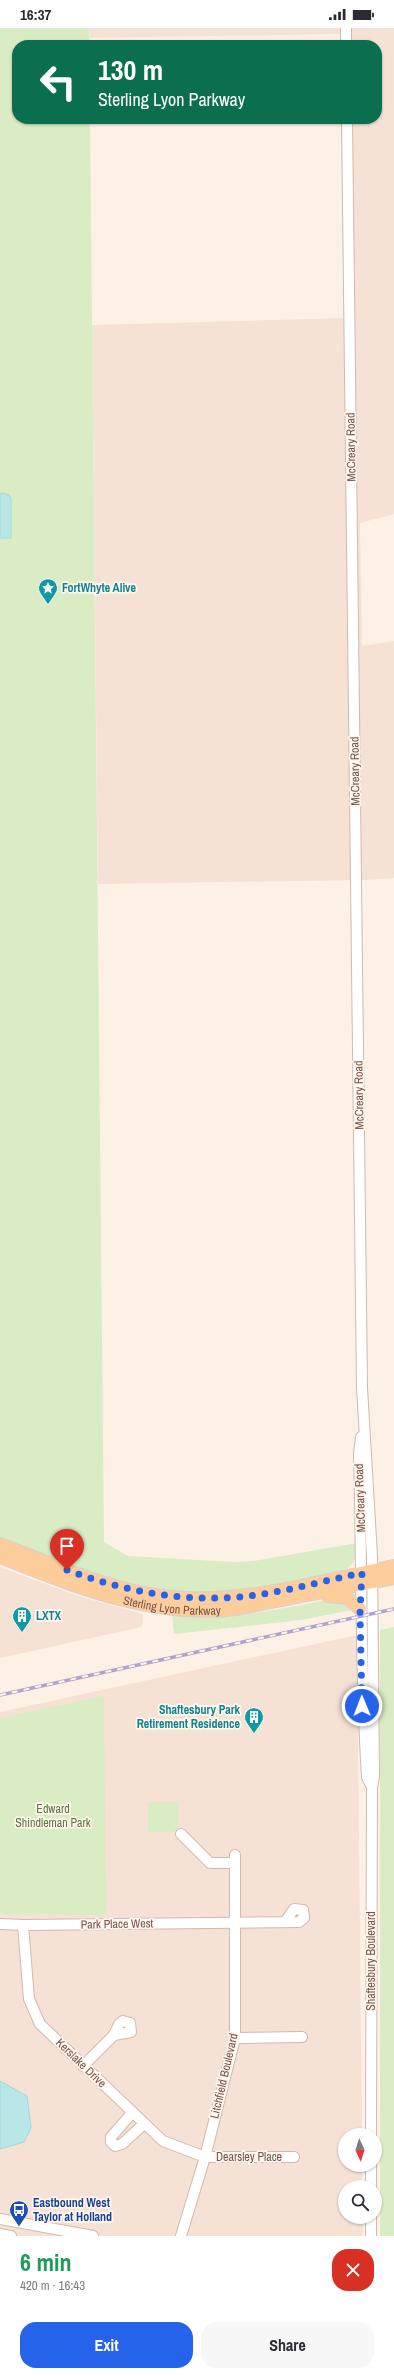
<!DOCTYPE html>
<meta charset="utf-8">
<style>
body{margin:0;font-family:"Archivo Narrow",sans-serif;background:#f7f7f7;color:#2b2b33;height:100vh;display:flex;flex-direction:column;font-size:15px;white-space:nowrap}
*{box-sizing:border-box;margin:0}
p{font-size:13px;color:#7c7c81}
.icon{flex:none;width:22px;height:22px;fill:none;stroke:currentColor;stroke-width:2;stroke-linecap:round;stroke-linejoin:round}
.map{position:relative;height:2208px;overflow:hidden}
.sheet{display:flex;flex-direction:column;background:#fff;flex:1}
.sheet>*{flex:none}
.banner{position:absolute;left:12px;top:12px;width:370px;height:84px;border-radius:16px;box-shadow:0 1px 3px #0004;background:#0b6e4f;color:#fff;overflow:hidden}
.needle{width:26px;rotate:176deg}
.buttons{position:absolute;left:338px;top:2100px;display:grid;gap:8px}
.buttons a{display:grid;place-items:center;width:44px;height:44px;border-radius:50%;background:#fff;box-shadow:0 1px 3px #0004;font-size:20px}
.pin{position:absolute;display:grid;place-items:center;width:34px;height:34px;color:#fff;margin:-41px -17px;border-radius:50% 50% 50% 0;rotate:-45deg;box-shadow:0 0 4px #0007}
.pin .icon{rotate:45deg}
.me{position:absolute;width:44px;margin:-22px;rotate:359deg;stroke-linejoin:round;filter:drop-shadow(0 0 3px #0008)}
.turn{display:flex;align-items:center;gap:14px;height:84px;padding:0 20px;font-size:18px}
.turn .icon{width:52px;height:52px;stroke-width:2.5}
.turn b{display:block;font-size:28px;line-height:34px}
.round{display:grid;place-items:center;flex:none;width:42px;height:42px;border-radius:16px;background:#f7f7f7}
.headline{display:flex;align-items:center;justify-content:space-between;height:68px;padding:0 20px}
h1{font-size:24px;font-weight:700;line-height:30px;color:#1e9e55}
.action{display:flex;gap:8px;margin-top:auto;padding:8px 20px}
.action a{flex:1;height:46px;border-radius:16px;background:#2563eb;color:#fff;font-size:16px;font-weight:700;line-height:46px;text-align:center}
.action a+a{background:#f7f7f7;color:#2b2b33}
.status{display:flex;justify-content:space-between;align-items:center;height:28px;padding:0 20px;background:#fff;direction:ltr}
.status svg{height:11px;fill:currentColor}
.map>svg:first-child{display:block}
.residential{fill:#f5e2d4}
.green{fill:#d9ecc3}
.water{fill:#b9e7e8;stroke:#9fd9da}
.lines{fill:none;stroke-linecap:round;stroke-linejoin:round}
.minor-casing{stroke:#d2b9ae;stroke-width:12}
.major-casing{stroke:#d9cfcc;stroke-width:14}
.minor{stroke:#fff;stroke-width:10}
.major{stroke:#fecd9c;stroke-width:12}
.rail-casing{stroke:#b2a3c8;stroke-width:3.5}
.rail{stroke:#fff6ed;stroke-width:2;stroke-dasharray:6;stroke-linecap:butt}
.route{stroke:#2563eb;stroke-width:7;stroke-dasharray:0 12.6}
.labels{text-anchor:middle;stroke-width:3.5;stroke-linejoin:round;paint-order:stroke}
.street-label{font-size:12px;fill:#785449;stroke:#fff6ed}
.culture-label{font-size:12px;font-weight:bold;fill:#0d838f;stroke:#fff6ed;text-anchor:start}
.park-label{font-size:12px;fill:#57783e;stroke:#fff6ed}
.transit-label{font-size:12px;font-weight:bold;fill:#164399;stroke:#fff6ed;text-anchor:start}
</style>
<div class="status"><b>16:37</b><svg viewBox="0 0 49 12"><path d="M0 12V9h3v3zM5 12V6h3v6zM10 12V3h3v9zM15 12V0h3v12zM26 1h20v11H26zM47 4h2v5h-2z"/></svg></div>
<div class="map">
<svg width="394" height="2208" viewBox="0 0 394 2208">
<rect width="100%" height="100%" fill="#fdf1e6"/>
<!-- residential -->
<g class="residential">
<path d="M89,0H394V486L360,495L362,618L394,613V850L364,852L98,856L92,297L344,290L341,91H377V17H340V6L90,10Z"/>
<path d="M0,1539L78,1568L143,1586L142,1599L0,1630Z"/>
<path d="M357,1607L362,2107H345V2137H362V2159H345V2189H362L363,2208H0V1684Z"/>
</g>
<!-- green -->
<g class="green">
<path d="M0,0H89L90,17H17V91H90L104,1514L128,1528L234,1534L254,1533L357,1515C357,1530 355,1537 341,1544C276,1557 213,1571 146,1560C96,1551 47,1527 0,1509Z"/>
<path d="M335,1570L348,1577L352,1582L301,1592L174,1606L172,1587C227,1593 281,1581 335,1570Z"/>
<path d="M394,1599V2208H380V1602Z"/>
<path d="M104,1668L106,1887L0,1886V1690Z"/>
<rect x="148" y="1774" width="30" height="30"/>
</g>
<!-- water -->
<g class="water">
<path d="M3,465L9,467L11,471V510H0V466Z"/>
<path d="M0,2053L27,2068L31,2100L24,2114L0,2121Z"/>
</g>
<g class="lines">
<defs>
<g id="minor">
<path d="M346,0V17"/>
<path d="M347,91L362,1360L372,1528L374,1749L372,1759L371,2107"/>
<path d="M361,1409L359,1425C362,1533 360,1641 367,1749L372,1759"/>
<path d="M181,1806L210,1835H235"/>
<path d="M0,1896L23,1897L299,1894L304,1890L303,1882L294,1881L285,1894"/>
<path d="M23,1897L29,1971L40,1996L163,2113L205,2129H294"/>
<path d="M123,1993L130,1995L131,2004L114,2007L119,1996Z"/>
<path d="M235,2010L302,2009"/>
<path d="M83,2038L114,2007"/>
<path d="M132,2085L111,2109V2114L115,2118L122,2116L144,2096"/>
<path d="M371,2137V2159"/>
<path d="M371,2189V2208"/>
<path d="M0,2191L93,2208"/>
<path d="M0,2206L11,2208"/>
<path d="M181,2208L205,2129L235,2010V1827"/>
</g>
<g id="major">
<path d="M0,1516C55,1537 111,1563 170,1569C246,1576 320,1553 394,1538"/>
<path id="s1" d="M0,1529C76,1559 152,1591 236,1581L394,1550"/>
<path d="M328,1568L348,1570L360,1581"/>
</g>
</defs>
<!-- minor casing -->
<use href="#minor" class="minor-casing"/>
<!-- major casing -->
<use href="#major" class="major-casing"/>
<!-- minor -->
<use href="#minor" class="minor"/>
<!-- major -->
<use href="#major" class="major"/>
<defs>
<path id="rail" d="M0,1667L394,1581"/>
</defs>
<!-- rail casing -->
<use href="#rail" class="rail-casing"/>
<!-- rail -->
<use href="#rail" class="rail"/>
</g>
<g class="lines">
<!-- route -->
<path class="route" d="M67,1542C128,1565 192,1576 257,1567C292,1562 327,1552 362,1545L360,1583L362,1678"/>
</g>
<!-- icons -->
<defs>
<symbol id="sight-pin" viewBox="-11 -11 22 30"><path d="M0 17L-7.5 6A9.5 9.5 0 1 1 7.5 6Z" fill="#0f9aa8" stroke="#fff6ed"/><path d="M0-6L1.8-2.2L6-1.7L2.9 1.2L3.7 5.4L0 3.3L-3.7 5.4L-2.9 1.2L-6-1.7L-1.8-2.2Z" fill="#fff"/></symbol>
<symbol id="building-pin" viewBox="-11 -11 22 30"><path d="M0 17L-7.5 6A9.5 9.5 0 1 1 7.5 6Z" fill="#0f9aa8" stroke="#fff6ed"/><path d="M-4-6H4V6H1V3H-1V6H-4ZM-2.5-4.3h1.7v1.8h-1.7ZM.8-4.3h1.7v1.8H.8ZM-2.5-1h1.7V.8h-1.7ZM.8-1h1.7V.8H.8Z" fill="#fff"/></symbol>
<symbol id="bus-pin" viewBox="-11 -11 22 30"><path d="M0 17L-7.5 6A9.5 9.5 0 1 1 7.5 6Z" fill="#1a4fb4" stroke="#fff6ed"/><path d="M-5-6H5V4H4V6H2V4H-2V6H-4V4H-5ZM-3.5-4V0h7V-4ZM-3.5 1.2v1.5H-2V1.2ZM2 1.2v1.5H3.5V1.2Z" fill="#fff"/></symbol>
</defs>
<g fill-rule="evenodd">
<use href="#sight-pin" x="37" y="549" width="22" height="30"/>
<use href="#building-pin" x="11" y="1577" width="22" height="30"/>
<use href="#building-pin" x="243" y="1678" width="22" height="30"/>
<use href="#bus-pin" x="8" y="2171" width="22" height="30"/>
</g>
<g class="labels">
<!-- street labels -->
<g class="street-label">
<text transform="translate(351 419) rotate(-91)" y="4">McCreary Road</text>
<text transform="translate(355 743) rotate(-91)" y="4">McCreary Road</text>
<text transform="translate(359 1067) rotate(-91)" y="4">McCreary Road</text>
<text transform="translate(360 1470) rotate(-92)" y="4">McCreary Road</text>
<text dy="4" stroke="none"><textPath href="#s1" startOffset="180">Sterling Lyon Parkway</textPath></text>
<text transform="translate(117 1896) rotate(-1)" y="4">Park Place West</text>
<text transform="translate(371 1933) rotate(-90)" y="4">Shaftesbury Boulevard</text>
<text transform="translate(81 2035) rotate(44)" y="4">Kerslake Drive</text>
<text transform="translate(224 2048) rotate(-77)" y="4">Litchfield Boulevard</text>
<text x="249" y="2133">Dearsley Place</text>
</g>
<!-- culture labels -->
<g class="culture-label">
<text x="62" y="564">FortWhyte Alive</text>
<text x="36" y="1592">LXTX</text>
<text x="240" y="1686" text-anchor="end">Shaftesbury Park<tspan x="240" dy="14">Retirement Residence</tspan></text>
</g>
<!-- park labels -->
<g class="park-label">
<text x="53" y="1785">Edward<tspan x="53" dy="14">Shindleman Park</tspan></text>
</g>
<!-- transit labels -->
<g class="transit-label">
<text x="33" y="2179">Eastbound West<tspan x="33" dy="14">Taylor at Holland</tspan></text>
</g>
</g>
</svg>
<div class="buttons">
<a><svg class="needle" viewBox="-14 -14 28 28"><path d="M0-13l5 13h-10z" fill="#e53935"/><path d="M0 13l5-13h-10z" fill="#7c7c81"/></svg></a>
<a><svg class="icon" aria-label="search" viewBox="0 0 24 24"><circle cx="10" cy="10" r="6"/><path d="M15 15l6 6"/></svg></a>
</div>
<div class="pin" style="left:67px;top:1542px;background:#d93025"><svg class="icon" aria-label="arrive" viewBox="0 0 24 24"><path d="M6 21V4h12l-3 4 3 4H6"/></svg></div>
<svg class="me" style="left:362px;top:1678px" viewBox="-20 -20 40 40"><circle r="17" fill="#2563eb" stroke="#fff" stroke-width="3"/><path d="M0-11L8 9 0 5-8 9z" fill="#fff"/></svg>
<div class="banner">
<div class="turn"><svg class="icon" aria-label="left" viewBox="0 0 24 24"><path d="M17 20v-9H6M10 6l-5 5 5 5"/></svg><div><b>130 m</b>Sterling Lyon Parkway</div></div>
</div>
</div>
<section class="sheet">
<div class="headline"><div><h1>6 min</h1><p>420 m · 16:43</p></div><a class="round" style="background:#d93025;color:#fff"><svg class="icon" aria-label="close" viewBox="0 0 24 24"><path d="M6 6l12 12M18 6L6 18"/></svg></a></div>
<div class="action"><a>Exit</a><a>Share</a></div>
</section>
